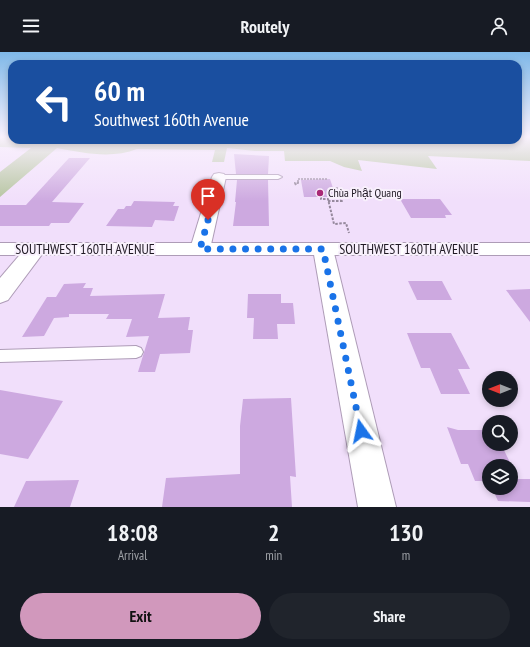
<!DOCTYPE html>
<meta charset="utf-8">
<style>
body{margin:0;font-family:"PT Sans Narrow",sans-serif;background:#20242c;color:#f1f3f6;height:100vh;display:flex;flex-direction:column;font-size:15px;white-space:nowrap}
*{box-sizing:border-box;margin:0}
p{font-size:13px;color:#9ea1a6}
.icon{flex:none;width:22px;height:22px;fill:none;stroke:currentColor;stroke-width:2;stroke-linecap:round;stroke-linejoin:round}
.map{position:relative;height:455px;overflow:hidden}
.details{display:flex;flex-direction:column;background:#171b24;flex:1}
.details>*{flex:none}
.guide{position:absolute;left:8px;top:8px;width:514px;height:84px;border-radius:12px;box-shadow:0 2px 6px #0003;background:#1a4fa0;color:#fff;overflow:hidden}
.needle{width:26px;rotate:270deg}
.buttons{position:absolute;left:482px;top:319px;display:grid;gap:8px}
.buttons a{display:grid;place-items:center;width:36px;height:36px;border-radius:50%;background:#171b24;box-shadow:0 2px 6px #0003;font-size:20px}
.pin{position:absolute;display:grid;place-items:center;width:34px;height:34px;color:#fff;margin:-41px -17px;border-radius:50% 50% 50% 0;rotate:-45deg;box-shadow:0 0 4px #0007}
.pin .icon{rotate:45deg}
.me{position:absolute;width:44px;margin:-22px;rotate:348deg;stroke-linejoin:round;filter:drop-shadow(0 0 3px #0008)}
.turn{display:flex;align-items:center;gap:14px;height:84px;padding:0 20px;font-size:18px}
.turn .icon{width:52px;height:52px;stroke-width:2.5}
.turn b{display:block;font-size:28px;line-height:34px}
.eta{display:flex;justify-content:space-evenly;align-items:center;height:68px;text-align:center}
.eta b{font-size:24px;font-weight:800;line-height:28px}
.cta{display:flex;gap:8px;margin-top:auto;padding:8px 20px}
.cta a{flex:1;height:46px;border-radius:24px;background:#d198bc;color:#111;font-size:16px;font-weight:800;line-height:46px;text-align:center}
.cta a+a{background:#20242c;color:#f1f3f6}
header{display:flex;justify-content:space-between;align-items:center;height:52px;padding:0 20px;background:#171b24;font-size:18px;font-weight:800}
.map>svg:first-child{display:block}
.green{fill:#b5c49f}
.building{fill:#cda9e0}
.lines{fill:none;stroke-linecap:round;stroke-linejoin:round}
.service-casing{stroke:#ae9cb7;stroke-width:2}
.minor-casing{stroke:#ae9cb7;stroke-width:2}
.tertiary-casing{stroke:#ae9cb7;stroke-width:2}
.path-far1{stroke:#96899d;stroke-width:1.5;stroke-dasharray:2 1;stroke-linecap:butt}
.path{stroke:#96899d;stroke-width:2;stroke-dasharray:2.5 1.5;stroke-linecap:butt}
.service{fill:#fff;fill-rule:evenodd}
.minor{fill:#fff;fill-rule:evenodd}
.tertiary{fill:#fff;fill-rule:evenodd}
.route{stroke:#1a73e8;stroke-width:7;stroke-dasharray:0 12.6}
.poi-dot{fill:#a92875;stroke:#f8f0fc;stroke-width:1.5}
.labels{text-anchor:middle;stroke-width:4;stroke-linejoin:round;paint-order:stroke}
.far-poi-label{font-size:12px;fill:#1f1923;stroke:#f8f0fc;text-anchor:start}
.street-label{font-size:14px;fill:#1f1923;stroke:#f8f0fc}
</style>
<header><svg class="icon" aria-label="menu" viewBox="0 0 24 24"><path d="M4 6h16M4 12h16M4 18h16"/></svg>Routely<svg class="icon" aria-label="person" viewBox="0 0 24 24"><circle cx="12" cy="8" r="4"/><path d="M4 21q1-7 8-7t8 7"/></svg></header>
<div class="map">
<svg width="530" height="455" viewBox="0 0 530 455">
<rect width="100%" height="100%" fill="#f1dffb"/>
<!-- green -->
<path class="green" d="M0,85H12V88H518V85H530V109L428,104L437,117L358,108L362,119L344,115L330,109H285L284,99H255L227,96L224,110H212L215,98L137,97C112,107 83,101 57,96L0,145V120L31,96L0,95Z"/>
<!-- building -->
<g class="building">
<path d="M234,102L269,104L268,122H236Z"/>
<path d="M69,106H90L52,150L84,151L69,171H51L49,174H0V153H26Z"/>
<path d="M330,127L336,145H304L301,128Z"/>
<path d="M237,128H268L269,174H233L236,150H235Z"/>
<path d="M400,147H440L452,163H445L446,166H411Z"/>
<path d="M134,149L175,150L173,154H179L174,169L155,168L152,175L106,174L118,157H124L126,154H131Z"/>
<path d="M408,229H442L452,248H417Z"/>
<path d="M86,231L83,236H93L90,244L165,242L158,266L190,265L188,278H193L190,301L160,302L155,320H138L149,284L126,285L132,267H106L109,262H69V265L54,266L44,284L22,285L47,245H56L64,232Z"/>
<path d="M530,237V270L506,238Z"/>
<path d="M248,242H281V251H293L295,272H277L278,287H253L254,266H247Z"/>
<path d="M407,281H451L470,317H458L470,342H441L430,316H421Z"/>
<path d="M0,338L63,349L28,407L0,402Z"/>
<path d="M291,346L296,425L290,424L292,455H162L166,426L240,422V374L243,347Z"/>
<path d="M447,375L458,378H489V392H501L518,427H530V450L498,449L492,436H511V414H489V429H475L468,412H461Z"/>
<path d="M79,428L70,455H14L26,429Z"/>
</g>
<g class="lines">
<defs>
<g id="service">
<path d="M216,123H278L282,125L278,127H216Z"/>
<path d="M136,294L141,296L143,300L141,304L136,306L0,310V298Z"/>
</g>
<g id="minor">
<path d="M219,121L224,122L226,125L210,197L207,202L200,203L193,202L190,197L212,125L214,122Z"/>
<path d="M36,191L43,192L46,197L8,248L0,251V226L29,192Z"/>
<path d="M323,191L330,192L333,197L396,455H358L313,197L316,192Z"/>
</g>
<rect id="tertiary" x="0" y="191" width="530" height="12"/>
</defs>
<!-- service casing -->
<use href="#service" class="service-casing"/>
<!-- minor casing -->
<use href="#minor" class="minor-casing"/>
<!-- tertiary casing -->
<use href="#tertiary" class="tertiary-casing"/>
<!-- path-far1 -->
<path class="path-far1" d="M298,130V127H327"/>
<!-- path -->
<g class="path">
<path d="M296,133L295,131H298V129"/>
<path d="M321,145V147H328L334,172L346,171L349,181"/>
<path d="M328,149H342L338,136H333"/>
</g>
<!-- service -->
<use href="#service" class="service"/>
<!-- minor -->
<use href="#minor" class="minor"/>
<!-- tertiary -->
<use href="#tertiary" class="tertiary"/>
</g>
<!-- sky -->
<linearGradient id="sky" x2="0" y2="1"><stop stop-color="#7fb8e8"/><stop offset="0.57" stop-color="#f9f1fd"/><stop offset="1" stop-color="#f9f1fd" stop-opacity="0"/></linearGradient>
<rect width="530" height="149" fill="url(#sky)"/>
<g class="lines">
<!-- route -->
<path class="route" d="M208,168L200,197H323L361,379"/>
</g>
<!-- markers -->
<circle class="poi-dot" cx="320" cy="141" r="4"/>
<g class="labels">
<!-- far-poi labels -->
<g class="far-poi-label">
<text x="328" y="145">Chùa Phật Quang</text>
</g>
<!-- street labels -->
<g class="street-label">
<text x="85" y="202">SOUTHWEST 160TH AVENUE</text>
<text x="409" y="202">SOUTHWEST 160TH AVENUE</text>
</g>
</g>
</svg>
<div class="buttons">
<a><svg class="needle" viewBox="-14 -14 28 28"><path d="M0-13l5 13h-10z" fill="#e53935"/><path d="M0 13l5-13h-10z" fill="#9ea1a6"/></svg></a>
<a><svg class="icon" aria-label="search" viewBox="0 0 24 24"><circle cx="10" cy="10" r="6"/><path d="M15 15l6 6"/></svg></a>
<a><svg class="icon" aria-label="layers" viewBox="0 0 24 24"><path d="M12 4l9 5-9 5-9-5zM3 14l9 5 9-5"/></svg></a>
</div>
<div class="pin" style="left:208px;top:168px;background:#d93025"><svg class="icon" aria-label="arrive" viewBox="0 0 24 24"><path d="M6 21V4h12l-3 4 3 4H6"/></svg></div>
<svg class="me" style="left:361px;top:379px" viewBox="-20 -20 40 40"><path d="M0-17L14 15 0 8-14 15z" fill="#1a73e8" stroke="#fff" stroke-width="4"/></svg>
<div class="guide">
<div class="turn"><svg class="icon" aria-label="left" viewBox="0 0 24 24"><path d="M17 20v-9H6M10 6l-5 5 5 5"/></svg><div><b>60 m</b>Southwest 160th Avenue</div></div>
</div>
</div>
<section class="details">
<div class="eta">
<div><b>18:08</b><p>Arrival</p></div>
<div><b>2</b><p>min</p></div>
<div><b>130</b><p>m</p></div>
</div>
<div class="cta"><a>Exit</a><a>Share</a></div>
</section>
